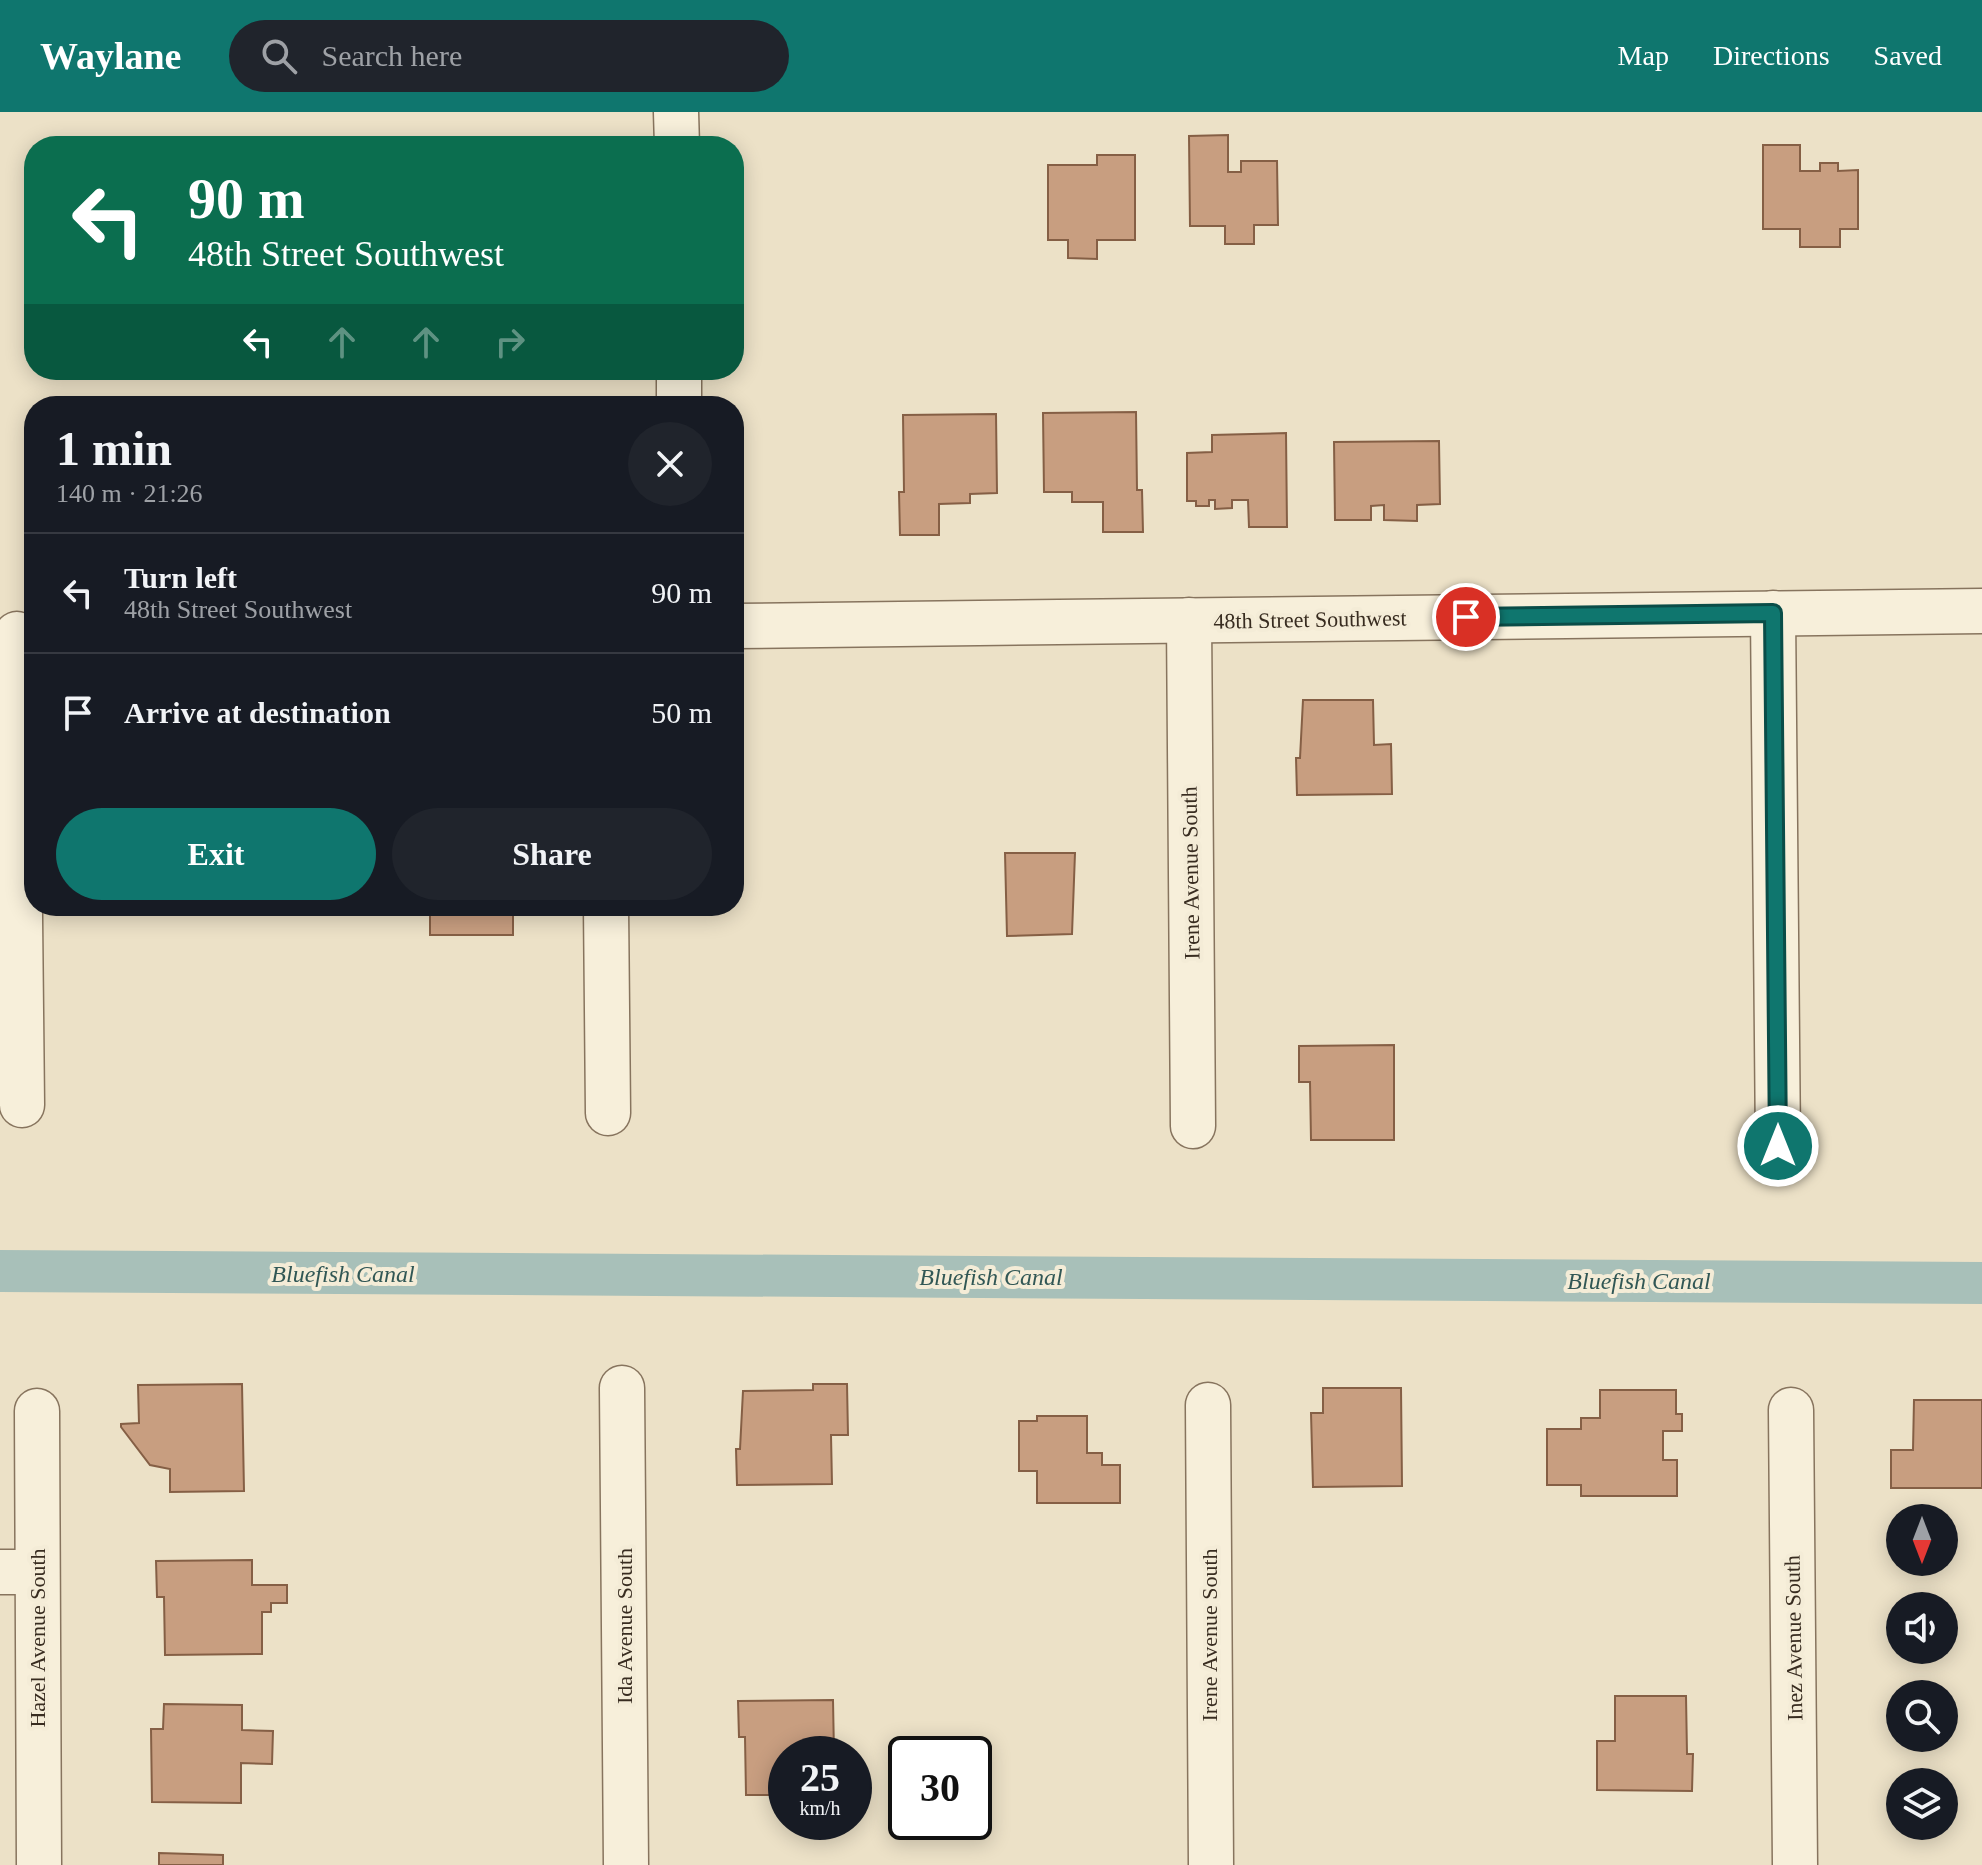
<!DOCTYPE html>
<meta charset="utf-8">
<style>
body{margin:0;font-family:Georgia,serif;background:#20242c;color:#f1f3f6;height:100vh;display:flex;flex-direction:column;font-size:30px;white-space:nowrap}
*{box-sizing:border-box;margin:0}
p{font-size:26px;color:#9ea1a6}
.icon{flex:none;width:44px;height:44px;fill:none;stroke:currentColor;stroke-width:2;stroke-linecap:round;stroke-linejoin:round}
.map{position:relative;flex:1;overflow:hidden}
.side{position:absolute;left:24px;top:284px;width:720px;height:520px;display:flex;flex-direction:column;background:#171b24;border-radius:32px;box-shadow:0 4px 20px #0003}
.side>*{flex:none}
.guide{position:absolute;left:24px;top:24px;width:720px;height:244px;border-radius:32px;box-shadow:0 4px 20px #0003;background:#0b6e4f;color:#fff;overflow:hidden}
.needle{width:52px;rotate:180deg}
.fabs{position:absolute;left:1886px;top:1392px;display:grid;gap:16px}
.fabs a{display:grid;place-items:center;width:72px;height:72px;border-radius:50%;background:#171b24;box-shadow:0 4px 20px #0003;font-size:40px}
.speed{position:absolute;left:768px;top:1624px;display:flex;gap:16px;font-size:40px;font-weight:700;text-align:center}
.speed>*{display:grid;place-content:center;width:104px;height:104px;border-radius:50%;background:#171b24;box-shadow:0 4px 20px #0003;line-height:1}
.speed small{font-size:20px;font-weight:400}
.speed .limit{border:4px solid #111;border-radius:12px;background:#fff;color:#111}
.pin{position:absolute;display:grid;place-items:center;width:68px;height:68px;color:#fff;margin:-34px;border:4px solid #fff;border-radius:50%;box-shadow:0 2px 8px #0007}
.me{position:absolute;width:88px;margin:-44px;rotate:0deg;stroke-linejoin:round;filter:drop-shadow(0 0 6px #0008)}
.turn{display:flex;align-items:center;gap:28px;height:168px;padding:0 32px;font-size:36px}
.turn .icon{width:104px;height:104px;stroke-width:2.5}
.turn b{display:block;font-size:56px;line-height:68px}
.lanes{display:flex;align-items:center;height:76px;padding:0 32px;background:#0003;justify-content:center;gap:40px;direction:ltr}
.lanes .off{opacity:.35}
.round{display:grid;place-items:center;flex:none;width:84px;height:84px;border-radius:42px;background:#20242c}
.summary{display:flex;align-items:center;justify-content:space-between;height:136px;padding:0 32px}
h1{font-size:48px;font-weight:700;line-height:60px}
.cta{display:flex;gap:16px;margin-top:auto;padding:16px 32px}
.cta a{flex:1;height:92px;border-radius:48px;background:#0f766e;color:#fff;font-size:32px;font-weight:700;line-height:92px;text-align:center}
.cta a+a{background:#20242c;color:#f1f3f6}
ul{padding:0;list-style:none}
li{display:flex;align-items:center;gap:24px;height:120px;padding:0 32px;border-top:2px solid #363941}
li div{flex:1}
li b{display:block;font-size:30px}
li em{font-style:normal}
header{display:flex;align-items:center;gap:48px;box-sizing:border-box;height:112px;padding:0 40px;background:#0f766e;color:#fff}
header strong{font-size:38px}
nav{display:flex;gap:44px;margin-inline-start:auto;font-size:28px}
.search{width:560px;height:72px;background:#20242c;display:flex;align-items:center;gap:20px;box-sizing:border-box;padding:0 28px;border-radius:44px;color:#9ea1a6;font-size:30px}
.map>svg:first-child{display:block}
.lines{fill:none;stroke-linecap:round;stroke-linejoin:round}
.canal{stroke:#a8c0b9;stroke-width:42}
.building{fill:#c89e80;stroke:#855f45;stroke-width:2}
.minor-casing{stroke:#87745e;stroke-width:47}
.minor{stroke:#f7efda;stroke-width:44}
.route-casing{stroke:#0a4d48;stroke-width:20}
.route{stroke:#0f766e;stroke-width:14}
.labels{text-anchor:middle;stroke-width:8;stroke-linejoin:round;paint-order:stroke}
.street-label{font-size:22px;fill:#382c20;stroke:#f4ecd7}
.water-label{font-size:24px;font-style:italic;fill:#315755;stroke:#f4ecd7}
</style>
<header>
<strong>Waylane</strong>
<div class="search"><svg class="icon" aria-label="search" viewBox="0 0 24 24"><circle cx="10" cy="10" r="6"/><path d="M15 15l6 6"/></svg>Search here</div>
<nav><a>Map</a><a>Directions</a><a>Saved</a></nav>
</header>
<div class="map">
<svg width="1982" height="1753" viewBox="0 0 1982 1753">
<rect width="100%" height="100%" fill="#ece1c7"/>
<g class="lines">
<!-- canal -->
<path class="canal" d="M0,1159L1982,1171"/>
</g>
<!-- building -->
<g class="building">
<path d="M1228,23V60H1241V49H1277L1278,113H1254V132H1225V114H1190L1189,24Z"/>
<path d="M1763,33H1800V59H1820V51H1838V59L1858,58V117H1840V135H1800V117H1763Z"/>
<path d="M1097,43H1135V128H1097V147L1068,146V128H1048V53H1097Z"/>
<rect x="227" y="285" width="53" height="9"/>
<path d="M1136,300L1137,378H1142L1143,420H1103V390H1072V380H1044L1043,301Z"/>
<path d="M996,302L997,381L970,382V391L939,392V423H900L899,380H904L903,303Z"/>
<path d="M1286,321L1287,415H1249L1248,388H1232V396L1215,397V388H1209V394H1196V389H1187V341L1212,340V323Z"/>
<path d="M1439,329L1440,392L1417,393V409L1384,408V393L1371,394V408H1335L1334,330Z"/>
<path d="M1303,588H1373L1374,633L1391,632L1392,682L1297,683L1296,646H1300Z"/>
<path d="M1005,741H1075L1072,822L1007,824Z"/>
<rect x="430" y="794" width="83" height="29"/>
<path d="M1394,933V1028H1311L1310,970H1299V934Z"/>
<path d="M242,1272L244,1379L170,1380V1357L150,1353L121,1315V1312L139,1311L138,1273Z"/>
<path d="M813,1272H847L848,1323H831L832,1372L737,1373L736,1337H740L743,1279L813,1278Z"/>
<path d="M1323,1276H1401L1402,1374L1313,1375L1311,1301H1323Z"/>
<path d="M1600,1278H1676V1302H1682V1319H1663V1348H1677V1384H1581V1373H1547V1317H1581V1306H1600Z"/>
<path d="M1914,1288H1982V1376H1891V1338H1913Z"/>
<path d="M1037,1304H1087V1341H1102V1353H1120V1391H1037V1359H1019V1309H1037Z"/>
<path d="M252,1448V1473H287V1491H271V1500H262V1542L165,1543L164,1485H157L156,1449Z"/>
<path d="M1615,1584H1686L1687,1642H1693L1692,1679L1597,1678V1629H1615Z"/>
<path d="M833,1588L834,1642H786V1683H746L745,1625H739L738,1589Z"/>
<path d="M164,1592L242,1593V1618L273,1619L272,1652L241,1651V1691L152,1690L151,1617H163Z"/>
<path d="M159,1741L223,1743V1753H159Z"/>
</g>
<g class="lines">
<defs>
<g id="minor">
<path d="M676,0L677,34"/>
<path d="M679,258V294"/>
<path d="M1773,501L1778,1034"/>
<path d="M1189,508L1193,1014"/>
<path d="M734,514L1982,499"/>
<path d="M17,522L22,993"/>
<path d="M606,794L608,1001"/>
<path d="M622,1276L626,1753"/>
<path d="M1208,1293L1211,1753"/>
<path d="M1791,1298L1795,1753"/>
<path d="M37,1299L39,1753"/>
<path d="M0,1460H37"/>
</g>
</defs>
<!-- minor casing -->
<use href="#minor" class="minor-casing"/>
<!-- minor -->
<use href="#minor" class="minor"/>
</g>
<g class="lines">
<defs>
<path id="route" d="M1466,505L1773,501L1778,1034"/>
</defs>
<!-- route casing -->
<use href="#route" class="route-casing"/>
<!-- route -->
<use href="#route" class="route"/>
</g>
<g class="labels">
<!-- street labels -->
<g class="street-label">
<text transform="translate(1310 507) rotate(-1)" y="8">48th Street Southwest</text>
<text transform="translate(1190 761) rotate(-91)" y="8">Irene Avenue South</text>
<text transform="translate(624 1514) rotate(-90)" y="8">Ida Avenue South</text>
<text transform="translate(1209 1523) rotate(-90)" y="8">Irene Avenue South</text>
<text transform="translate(37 1526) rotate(-90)" y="8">Hazel Avenue South</text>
<text transform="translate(1793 1526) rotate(-91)" y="8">Inez Avenue South</text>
</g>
<!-- water labels -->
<g class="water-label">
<text x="343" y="1170">Bluefish Canal</text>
<text x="991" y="1173">Bluefish Canal</text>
<text x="1639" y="1177">Bluefish Canal</text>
</g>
</g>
</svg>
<div class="fabs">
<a><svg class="needle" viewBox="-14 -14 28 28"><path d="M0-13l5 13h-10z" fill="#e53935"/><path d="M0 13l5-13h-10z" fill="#9ea1a6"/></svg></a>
<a><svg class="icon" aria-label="sound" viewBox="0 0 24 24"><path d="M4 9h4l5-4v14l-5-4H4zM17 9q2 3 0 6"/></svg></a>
<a><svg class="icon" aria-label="search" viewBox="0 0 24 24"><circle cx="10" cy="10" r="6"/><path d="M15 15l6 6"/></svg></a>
<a><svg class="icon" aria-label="layers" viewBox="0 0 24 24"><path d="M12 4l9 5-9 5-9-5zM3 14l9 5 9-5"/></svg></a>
</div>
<div class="speed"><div>25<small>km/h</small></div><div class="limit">30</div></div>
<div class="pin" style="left:1466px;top:505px;background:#d93025"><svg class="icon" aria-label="arrive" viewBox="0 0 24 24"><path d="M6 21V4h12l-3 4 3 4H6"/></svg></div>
<svg class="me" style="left:1778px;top:1034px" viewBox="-20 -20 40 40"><circle r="17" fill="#0f766e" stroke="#fff" stroke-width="3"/><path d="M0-11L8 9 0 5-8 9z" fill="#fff"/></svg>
<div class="guide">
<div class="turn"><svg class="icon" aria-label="left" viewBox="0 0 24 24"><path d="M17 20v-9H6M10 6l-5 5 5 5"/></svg><div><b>90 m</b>48th Street Southwest</div></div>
<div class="lanes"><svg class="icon" aria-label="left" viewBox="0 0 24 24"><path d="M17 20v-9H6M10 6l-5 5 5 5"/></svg><svg class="icon off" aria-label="ahead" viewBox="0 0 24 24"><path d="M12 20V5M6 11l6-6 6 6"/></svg><svg class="icon off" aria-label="ahead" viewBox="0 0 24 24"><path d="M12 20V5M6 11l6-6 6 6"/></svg><svg class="icon off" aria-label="right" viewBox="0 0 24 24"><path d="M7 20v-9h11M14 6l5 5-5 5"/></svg></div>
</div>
<section class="side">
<div class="summary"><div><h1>1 min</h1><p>140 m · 21:26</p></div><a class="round"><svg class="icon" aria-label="close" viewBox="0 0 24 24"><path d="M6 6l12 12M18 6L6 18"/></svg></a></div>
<ul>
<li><svg class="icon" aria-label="left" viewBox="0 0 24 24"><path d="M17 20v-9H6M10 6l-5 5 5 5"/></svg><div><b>Turn left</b><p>48th Street Southwest</p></div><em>90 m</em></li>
<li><svg class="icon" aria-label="arrive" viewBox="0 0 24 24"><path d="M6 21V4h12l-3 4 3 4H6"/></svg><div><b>Arrive at destination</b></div><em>50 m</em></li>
</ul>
<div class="cta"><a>Exit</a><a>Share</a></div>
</section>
</div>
